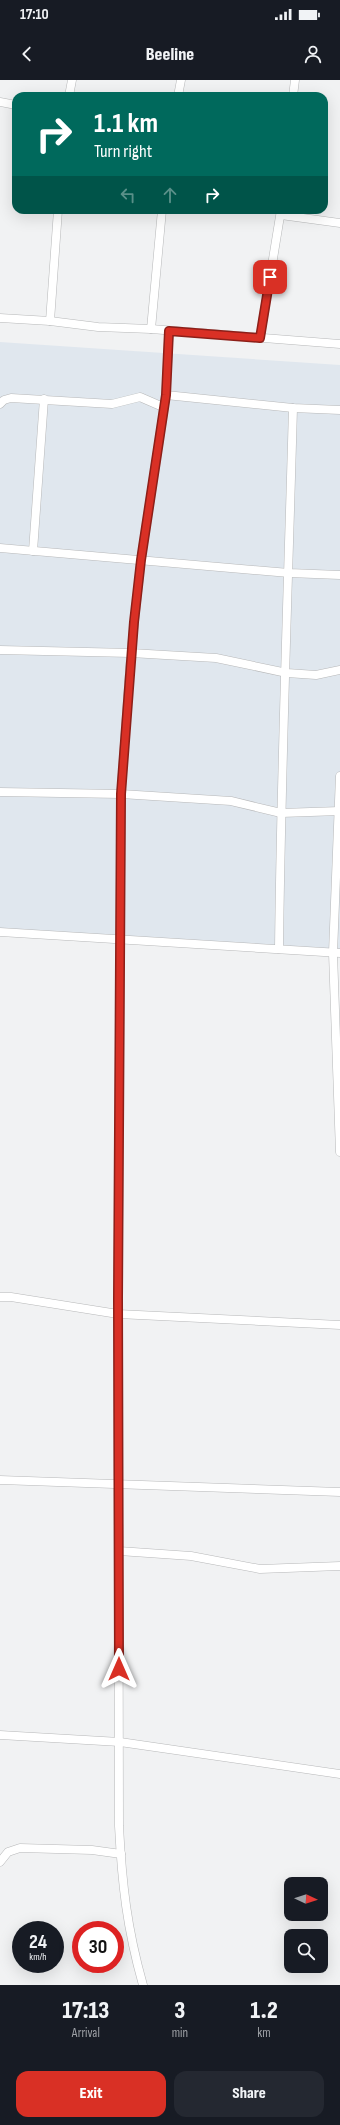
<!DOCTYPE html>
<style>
body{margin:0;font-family:"Sofia Sans Condensed",sans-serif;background:#242831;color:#f1f3f6;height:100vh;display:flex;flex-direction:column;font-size:15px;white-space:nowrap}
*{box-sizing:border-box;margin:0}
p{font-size:13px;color:#9ea1a6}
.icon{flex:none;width:22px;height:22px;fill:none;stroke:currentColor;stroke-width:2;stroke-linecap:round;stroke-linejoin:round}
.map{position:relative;height:1905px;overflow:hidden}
.details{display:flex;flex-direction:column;background:#171b24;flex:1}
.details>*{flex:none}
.banner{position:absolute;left:12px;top:12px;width:316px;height:122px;border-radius:12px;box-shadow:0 4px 16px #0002;background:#00695c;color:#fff;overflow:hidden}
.needle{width:26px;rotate:94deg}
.buttons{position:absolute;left:284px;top:1797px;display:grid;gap:8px}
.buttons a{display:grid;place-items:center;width:44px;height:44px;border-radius:8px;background:#171b24;box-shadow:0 4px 16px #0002;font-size:20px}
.speed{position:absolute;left:12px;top:1841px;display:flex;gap:8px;font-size:20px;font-weight:700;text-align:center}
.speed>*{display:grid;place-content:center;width:52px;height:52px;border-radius:50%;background:#171b24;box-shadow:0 4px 16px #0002;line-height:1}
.speed small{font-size:10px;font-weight:400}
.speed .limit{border:6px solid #d22;background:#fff;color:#111}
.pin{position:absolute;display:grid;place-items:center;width:34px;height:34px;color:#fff;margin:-17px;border-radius:8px;box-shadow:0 2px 6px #0006}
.me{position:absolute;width:44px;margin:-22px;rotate:0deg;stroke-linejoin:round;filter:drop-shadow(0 0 3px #0008)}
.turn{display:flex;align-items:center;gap:14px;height:84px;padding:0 16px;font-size:18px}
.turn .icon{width:52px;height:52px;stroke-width:2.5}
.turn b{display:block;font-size:28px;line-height:34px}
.lanes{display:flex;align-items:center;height:38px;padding:0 16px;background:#0003;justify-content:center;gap:20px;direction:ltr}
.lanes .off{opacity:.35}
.eta{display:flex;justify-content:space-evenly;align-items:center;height:68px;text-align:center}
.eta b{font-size:24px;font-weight:800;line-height:28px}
.button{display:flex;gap:8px;margin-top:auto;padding:8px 16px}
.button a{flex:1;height:46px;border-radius:12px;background:#d93025;color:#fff;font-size:16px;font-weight:800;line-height:46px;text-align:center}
.button a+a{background:#242831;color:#f1f3f6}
.status{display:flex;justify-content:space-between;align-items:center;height:28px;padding:0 20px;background:#171b24;direction:ltr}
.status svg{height:11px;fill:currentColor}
header{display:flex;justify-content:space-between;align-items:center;height:52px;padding:0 16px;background:#171b24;font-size:18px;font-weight:800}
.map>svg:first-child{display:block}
.built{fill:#e0e7ee}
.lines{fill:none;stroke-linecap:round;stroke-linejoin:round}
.minor-casing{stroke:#b7b8b9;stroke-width:9}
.minor{stroke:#fff;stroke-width:8}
.route-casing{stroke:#8d1f18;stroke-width:10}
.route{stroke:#d93025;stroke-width:7}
</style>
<div class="status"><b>17:10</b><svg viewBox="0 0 49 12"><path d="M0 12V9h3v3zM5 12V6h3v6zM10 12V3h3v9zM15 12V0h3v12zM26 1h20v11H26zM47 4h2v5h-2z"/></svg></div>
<header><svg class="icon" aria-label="back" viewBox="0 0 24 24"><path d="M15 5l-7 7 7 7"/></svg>Beeline<svg class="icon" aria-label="person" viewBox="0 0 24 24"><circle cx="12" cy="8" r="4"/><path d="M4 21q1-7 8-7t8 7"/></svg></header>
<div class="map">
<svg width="340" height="1905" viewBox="0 0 340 1905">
<rect width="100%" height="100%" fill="#f1f2f3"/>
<!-- built -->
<path class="built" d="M0,262L340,285V874L0,855Z"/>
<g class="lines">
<defs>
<g id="minor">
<path d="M69,16L72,0"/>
<path d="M178,16L181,0"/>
<path d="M293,16L295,0"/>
<path d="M0,22L16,25"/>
<path d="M281,135L340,143"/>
<path d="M0,238L50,241L98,247L151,249L340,264"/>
<path d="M50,241L58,130"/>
<path d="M151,249L162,130"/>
<path d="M260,258L281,130"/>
<path d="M166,315L293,328L340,330"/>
<path d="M0,324L4,320L11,318L112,324L140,317L163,327"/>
<path d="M0,468L289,493L340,495"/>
<path d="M33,471L44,319"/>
<path d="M0,570L131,573L216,578L287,593L316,595L340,590"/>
<path d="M340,696L333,873L340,1072"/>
<path d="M0,712L121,714L231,721L281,733L340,731"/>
<path d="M0,852L340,873"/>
<path d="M279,869C281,689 288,509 293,328"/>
<path d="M0,1217H11L118,1234L340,1245"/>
<path d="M0,1400L340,1412"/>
<path d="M119,1471L191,1476L260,1489L340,1486"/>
<path d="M0,1655L120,1662L340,1694"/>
<path d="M0,1782L8,1772L20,1768L92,1770L121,1774"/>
<path d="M143,1905C127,1849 122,1804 119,1746L118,1234L121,714L131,573L141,480L166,315L169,251"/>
</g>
</defs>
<!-- minor casing -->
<use href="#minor" class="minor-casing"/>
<!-- minor -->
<use href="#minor" class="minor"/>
</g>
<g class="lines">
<defs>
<path id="route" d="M119,1589L118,1219L121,714L134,542L141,480L166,315L169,251L260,258L270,197"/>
</defs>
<!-- route casing -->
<use href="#route" class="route-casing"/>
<!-- route -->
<use href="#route" class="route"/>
</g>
</svg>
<div class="buttons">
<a><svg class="needle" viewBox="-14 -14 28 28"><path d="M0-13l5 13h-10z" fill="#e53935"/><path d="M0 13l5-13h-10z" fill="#9ea1a6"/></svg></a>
<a><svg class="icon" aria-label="search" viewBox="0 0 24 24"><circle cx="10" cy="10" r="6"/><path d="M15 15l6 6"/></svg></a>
</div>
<div class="speed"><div>24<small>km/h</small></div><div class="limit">30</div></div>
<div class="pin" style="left:270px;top:197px;background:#d93025"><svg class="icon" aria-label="arrive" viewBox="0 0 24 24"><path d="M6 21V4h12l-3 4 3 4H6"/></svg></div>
<svg class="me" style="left:119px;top:1589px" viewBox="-20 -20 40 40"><path d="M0-17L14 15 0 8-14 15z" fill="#d93025" stroke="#fff" stroke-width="4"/></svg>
<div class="banner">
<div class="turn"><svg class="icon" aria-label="right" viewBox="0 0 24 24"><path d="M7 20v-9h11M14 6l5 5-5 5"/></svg><div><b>1.1 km</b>Turn right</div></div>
<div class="lanes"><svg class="icon off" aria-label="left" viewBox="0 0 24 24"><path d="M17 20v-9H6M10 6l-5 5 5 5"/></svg><svg class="icon off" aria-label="ahead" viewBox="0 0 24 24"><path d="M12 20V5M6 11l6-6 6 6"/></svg><svg class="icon" aria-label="right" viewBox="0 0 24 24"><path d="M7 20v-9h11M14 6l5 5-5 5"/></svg></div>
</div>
</div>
<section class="details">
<div class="eta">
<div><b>17:13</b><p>Arrival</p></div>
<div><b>3</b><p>min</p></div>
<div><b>1.2</b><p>km</p></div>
</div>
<div class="button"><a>Exit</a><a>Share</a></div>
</section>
